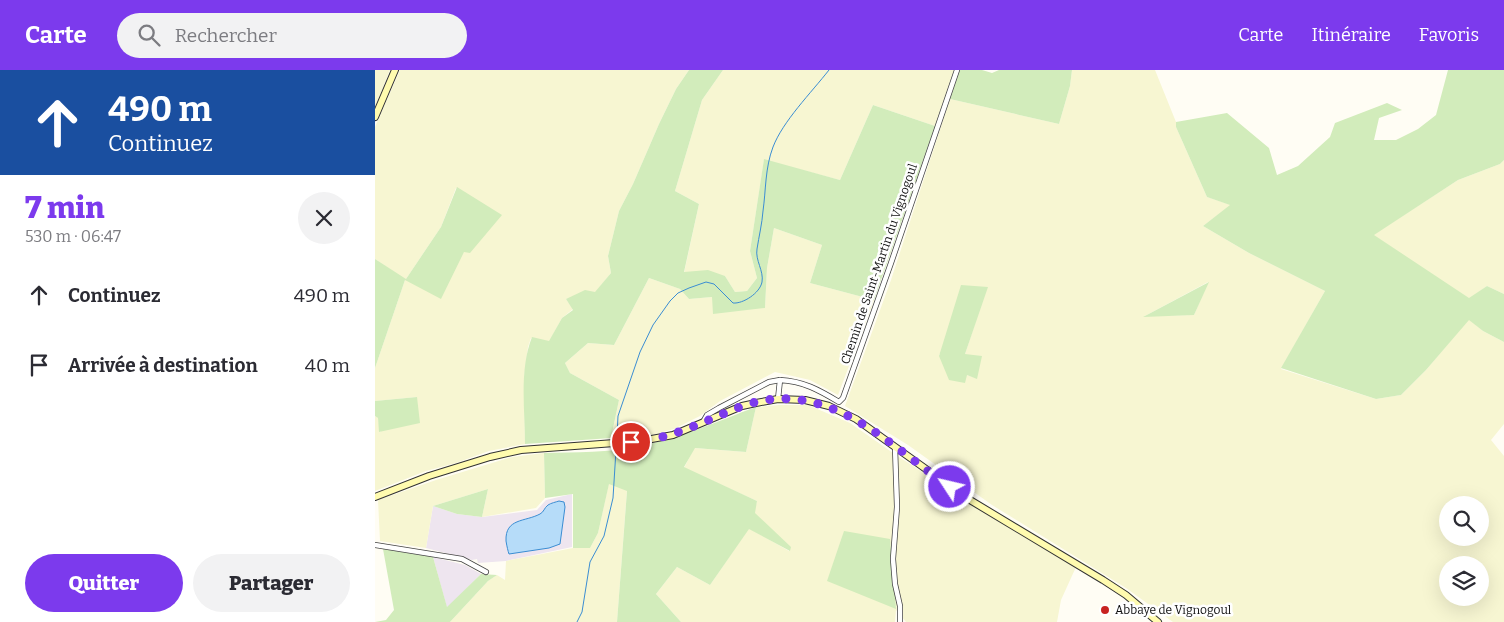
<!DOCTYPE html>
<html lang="fr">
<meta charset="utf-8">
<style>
body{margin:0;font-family:Bitter,serif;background:#f2f2f3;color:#2b2b33;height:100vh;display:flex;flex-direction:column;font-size:19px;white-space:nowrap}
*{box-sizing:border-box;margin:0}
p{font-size:16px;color:#7c7c81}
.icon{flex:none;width:28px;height:28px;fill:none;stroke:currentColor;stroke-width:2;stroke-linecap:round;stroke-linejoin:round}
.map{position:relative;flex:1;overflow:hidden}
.drawer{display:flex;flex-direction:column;background:#fff;width:375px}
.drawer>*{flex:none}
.top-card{background:#1a4fa0;color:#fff;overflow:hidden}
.tools{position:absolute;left:1064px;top:426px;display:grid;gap:10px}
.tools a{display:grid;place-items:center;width:50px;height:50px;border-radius:50%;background:#fff;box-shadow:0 5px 20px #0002;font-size:25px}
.pin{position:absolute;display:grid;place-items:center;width:42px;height:42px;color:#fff;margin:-21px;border:2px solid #fff;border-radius:50%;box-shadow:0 1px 5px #0007}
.me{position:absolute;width:55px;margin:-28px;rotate:305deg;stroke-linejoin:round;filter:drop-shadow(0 0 4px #0008)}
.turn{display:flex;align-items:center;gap:18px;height:105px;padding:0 25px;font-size:22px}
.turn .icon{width:65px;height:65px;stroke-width:2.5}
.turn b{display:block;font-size:35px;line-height:42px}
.round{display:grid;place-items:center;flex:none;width:52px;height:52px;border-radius:26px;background:#f2f2f3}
.headline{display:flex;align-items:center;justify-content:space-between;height:85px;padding:0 25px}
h1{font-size:30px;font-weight:800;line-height:38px;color:#7c3aed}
.primary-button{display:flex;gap:10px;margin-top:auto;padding:10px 25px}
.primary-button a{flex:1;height:58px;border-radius:30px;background:#7c3aed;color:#fff;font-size:20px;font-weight:800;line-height:58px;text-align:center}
.primary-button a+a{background:#f2f2f3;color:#2b2b33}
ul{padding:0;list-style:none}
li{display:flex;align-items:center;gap:15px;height:70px;padding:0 25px}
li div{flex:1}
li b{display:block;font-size:19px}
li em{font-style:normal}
header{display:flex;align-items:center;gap:30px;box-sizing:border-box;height:70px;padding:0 25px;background:#7c3aed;color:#fff}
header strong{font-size:24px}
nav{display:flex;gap:28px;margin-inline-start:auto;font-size:18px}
.search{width:350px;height:45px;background:#f2f2f3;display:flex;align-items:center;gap:12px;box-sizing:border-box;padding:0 18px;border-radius:28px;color:#7c7c81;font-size:19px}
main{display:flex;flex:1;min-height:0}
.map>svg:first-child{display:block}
.industrial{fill:#eee5ef}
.farmland{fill:#f7f6d2;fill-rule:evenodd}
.green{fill:#d2ecbb}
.water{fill:#b6dcf9;stroke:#3a8dd3}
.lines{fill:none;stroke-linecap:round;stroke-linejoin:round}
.stream{stroke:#3a8dd3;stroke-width:1}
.street-casing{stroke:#434343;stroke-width:6}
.secondary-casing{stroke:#323232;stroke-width:8}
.street{stroke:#fff;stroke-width:4.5}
.secondary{stroke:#fffbaf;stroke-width:6}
.route{stroke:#7c3aed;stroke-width:9;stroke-dasharray:0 16.2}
.poi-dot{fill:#c82321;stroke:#fff;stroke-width:2}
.labels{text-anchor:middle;stroke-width:5;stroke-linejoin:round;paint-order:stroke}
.street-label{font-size:12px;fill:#101010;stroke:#fff}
.poi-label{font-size:12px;fill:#101010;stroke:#fff;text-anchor:start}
</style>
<header>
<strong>Carte</strong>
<div class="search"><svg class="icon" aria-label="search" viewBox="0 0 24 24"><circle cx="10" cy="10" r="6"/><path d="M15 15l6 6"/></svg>Rechercher</div>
<nav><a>Carte</a><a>Itinéraire</a><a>Favoris</a></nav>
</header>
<main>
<section class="drawer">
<div class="top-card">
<div class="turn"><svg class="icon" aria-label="ahead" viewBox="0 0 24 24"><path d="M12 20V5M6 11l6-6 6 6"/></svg><div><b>490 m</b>Continuez</div></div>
</div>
<div class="headline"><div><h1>7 min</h1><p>530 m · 06:47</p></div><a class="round"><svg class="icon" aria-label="close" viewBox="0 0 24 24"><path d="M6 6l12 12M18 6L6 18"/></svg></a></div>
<ul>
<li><svg class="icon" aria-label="ahead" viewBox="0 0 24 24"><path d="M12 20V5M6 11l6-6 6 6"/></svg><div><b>Continuez</b></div><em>490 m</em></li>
<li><svg class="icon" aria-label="arrive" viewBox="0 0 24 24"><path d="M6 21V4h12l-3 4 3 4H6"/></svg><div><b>Arrivée à destination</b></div><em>40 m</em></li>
</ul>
<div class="primary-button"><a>Quitter</a><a>Partager</a></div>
</section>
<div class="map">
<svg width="1129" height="552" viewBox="0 0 1129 552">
<rect width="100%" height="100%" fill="#fffdf4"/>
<!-- industrial -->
<g class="industrial">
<path d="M197,424V477L131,491L103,493L102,489L97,490L51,478L58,436L82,444L107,447L162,440L171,430Z"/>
<path d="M58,487L90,495L106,504L72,538Z"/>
</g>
<!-- farmland -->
<g class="farmland">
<path d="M0,0H15L0,37Z"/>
<path d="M25,0H314L301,19L284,54L258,114L244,141L233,186L236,203L220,223L191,229L198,239L187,248L174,272L156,268L153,277L149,307L150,374L114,381L81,393L51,401L0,421V346L3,348L5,362L42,327L0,331V298L30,210L0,189V57ZM81,118L126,145L89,182L31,209L66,157Z"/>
<path d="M348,0H579L560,56L498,35L465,110L389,90L375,181L382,208L372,221L360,222L350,206L309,203L324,134L300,121L327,30Z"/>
<path d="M697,0H780L801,52V57L832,127L856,135L828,156L874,183L950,221L906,299L1001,329L1026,325L1051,300L1094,249L1108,261L1129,272V354L1116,370L1129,386V552H798L751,518L617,435L533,375L470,336L516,210L575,29L684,54L695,16ZM833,212L819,245L770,246ZM612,217L590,284L601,308L592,305L564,285ZM1072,435H1105V468H1072ZM1072,495H1105V528H1072Z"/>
<path d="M1129,90V224L1112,216L1094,229L998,165L1083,110L1125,94Z"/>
<path d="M399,158L447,175L435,213L499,230L463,325L435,310L400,302L345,331L325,346L299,359L262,369L236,368L244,330L195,303L190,293L213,273L239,275L274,208L305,219L314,229L337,227L390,238L392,198Z"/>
<path d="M404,335H433L475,353L518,383L620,449L701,497L686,530L682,552H531L521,540L520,552H306L281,524L302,497L335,515L374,458L414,481L415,477L379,443L382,431L309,398L319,378L371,382L381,337Z"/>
<path d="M169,383L170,428L161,438L107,447L113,419L58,436L51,478L5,471L3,430L61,410L137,387Z"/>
<path d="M234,413L252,420L242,552H75L113,511L122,505L130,510L131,491L198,478H215L223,463Z"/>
</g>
<!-- green -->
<g class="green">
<path d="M314,0H348L327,30L300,121L324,134L309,202L333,200L350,206L360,222L372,221L382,208L375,181L389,89L465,110L498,35L560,56L499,230L435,213L447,175L399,158L392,198L390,238L338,244L337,227L314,229L305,219L274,208L239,275L213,273L190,293L195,303L244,330L236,368L150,374C150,340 144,300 157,267L174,271L187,248L198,240L191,229L210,220L220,222L236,203L233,186L244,141L258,114L284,54L301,19Z"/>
<path d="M585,0H607L617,3L624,0H697L695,16L684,54L575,29Z"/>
<path d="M1073,0H1129V90L1125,94L1083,110L999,165L1094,228L1112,216L1129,224V272L1108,261L1094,250L1051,300L1026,325L1001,329L906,298L950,221L874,183L828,156L855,135L832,127L801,57V52L852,43L894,78L902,105L923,96L955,67L960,53L1012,33L1027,40L1004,48L999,70H1021L1043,59L1061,45Z"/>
<path d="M82,117L127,145L95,183L89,182L66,229L30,210L0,298V189L31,209L66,157Z"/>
<path d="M834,212L819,245L768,247Z"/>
<path d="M586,215L613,217L590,284L607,286L602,309L592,305L590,313L574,310L564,286Z"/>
<path d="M42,327L45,353L4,362L3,348L0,346V331Z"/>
<path d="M381,337L371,382L320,378L309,397L382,431L380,443L416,477L415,481L374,459L335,515L302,497L281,524L306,552H242L252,421L234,414L223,463L215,478H198V424L170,428L169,383C201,382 234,383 265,376C305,368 343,351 381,337Z"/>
<path d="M113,419L107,447L82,444L58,436Z"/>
<path d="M469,461L515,469L521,539L452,511Z"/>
<path d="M8,479L58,487L72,537L106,504L122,505L113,511L75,552H0L11,550L19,540Z"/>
</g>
<!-- water -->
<path class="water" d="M184,431L189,432L190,437L185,474L174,478L134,484C133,481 132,477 131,471C130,448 150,452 165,444C169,442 169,438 173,435C176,433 181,432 184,431Z"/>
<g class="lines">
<!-- stream -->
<g class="stream">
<path d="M242,366L243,346L265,282L278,255L295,231L303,223L314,218L331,212L339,214L358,233C368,234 385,223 387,212C389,201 380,190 382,179C384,166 387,154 388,141C391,120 390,98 398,77C408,51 436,23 454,0"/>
<path d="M202,552L207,542L215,492L229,466L238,428L241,380"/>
</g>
<defs>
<g id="street">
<path d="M403,329L405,310C428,311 444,320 464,332L468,328L516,193L582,0"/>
<path d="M328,352L332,345L344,338L394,312L405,310"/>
<path d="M520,377L522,437L518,489L520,514L525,536V552"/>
<path d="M0,475L87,489L111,502"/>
</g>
<g id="secondary">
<path d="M0,47L20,0"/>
<path d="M0,427L54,406L115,387L146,380L266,371L298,365L367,336L381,333L403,329L430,330L454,336L481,349L590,427L728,510L751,525L783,552"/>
</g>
</defs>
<!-- street casing -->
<use href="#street" class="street-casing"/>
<!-- secondary casing -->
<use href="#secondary" class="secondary-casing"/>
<!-- street -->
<use href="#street" class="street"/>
<!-- secondary -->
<use href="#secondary" class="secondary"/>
</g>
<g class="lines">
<!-- route -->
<path class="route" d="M256,372C295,370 329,351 365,337C450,305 511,373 575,417"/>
</g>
<!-- markers -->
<circle class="poi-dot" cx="730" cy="540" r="5"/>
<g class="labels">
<!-- street labels -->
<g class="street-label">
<text transform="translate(504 194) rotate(-71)" y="4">Chemin de Saint-Martin du Vignogoul</text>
</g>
<!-- poi labels -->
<g class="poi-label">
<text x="740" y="544">Abbaye de Vignogoul</text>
</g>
</g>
</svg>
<div class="tools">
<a><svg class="icon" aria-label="search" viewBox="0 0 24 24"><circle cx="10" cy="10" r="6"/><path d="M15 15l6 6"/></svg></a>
<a><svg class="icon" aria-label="layers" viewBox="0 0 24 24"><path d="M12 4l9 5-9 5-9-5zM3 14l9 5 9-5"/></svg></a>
</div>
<div class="pin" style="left:256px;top:372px;background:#d93025"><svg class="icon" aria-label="arrive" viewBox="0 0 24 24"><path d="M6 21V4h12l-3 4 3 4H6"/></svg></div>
<svg class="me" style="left:575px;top:417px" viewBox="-20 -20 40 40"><circle r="17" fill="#7c3aed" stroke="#fff" stroke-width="3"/><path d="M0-11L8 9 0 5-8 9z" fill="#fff"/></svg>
</div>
</main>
